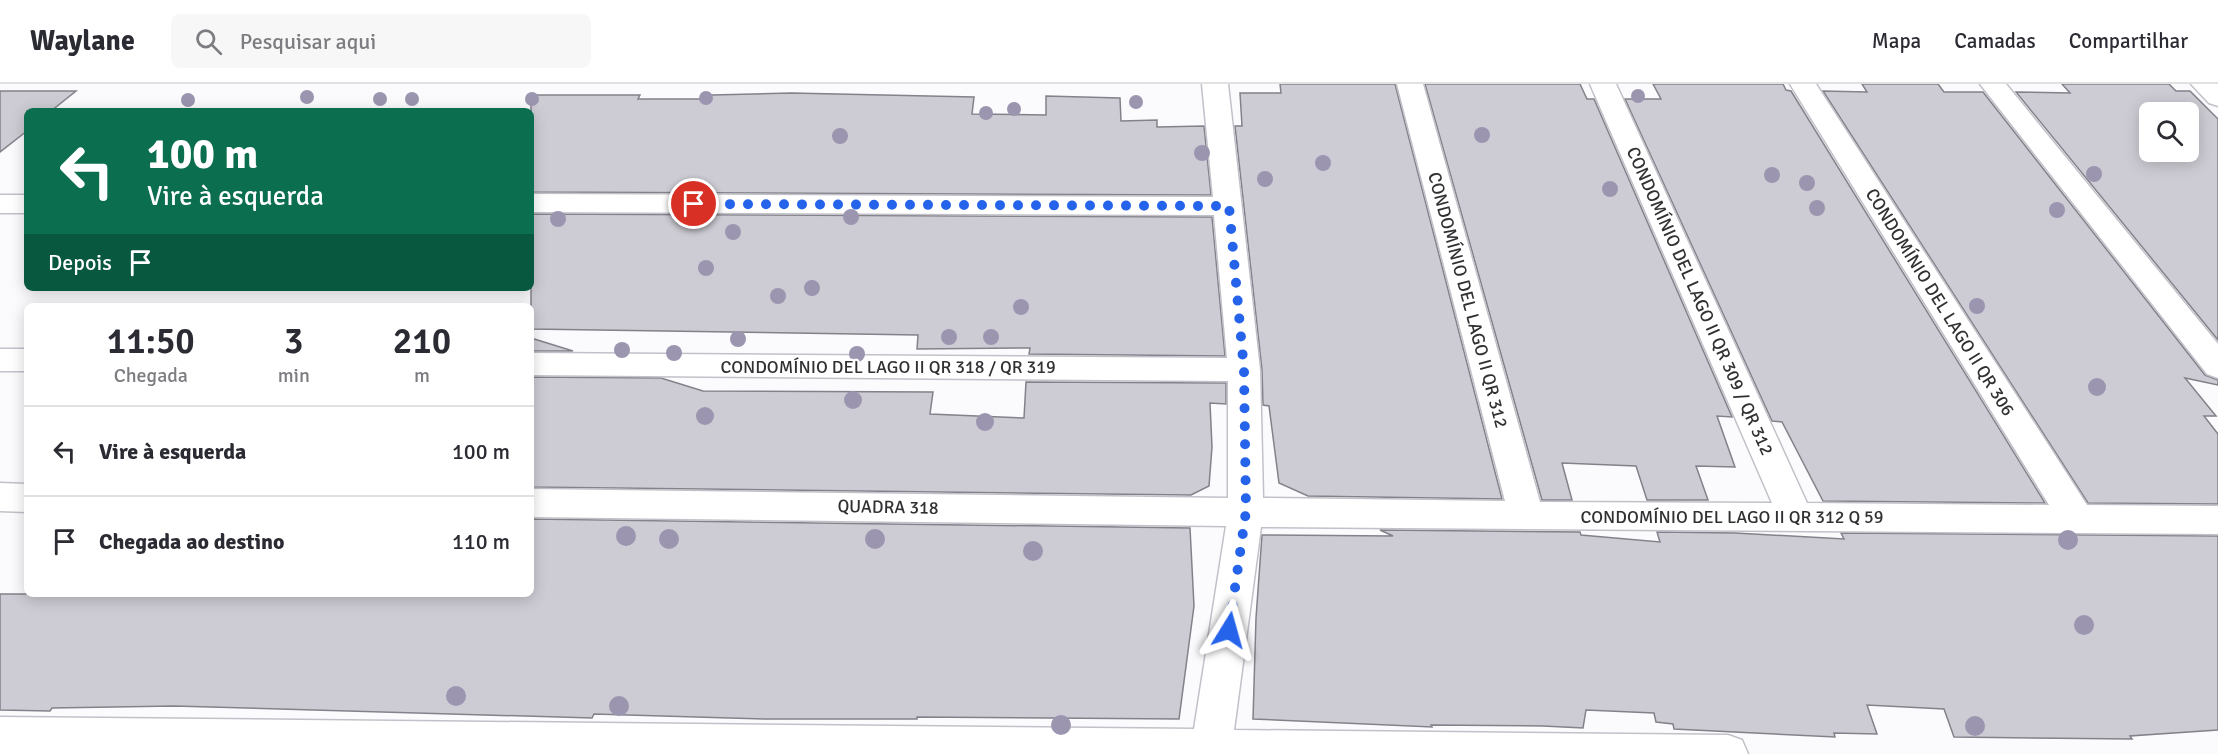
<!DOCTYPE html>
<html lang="pt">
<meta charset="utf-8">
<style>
body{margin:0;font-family:Signika,sans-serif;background:#f7f7f7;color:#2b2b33;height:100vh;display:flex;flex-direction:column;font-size:22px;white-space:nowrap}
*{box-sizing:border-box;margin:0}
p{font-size:20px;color:#7c7c81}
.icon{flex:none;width:33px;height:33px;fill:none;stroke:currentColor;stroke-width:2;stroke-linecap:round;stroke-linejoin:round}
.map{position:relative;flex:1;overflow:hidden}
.drawer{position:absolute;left:24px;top:219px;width:510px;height:294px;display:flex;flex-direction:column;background:#fff;border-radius:9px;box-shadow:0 3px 15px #0003}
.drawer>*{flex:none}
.banner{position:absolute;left:24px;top:24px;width:510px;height:183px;border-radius:9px;box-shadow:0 3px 15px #0003;background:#0b6e4f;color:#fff;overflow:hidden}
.fabs{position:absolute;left:2139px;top:18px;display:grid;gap:12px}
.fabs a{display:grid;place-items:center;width:60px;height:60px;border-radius:9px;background:#fff;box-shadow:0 3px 15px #0003;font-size:30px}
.pin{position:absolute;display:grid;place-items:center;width:51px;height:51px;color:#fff;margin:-26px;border:3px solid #fff;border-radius:50%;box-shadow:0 2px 6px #0007}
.me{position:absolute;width:66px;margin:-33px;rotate:8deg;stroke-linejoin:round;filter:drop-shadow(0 0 4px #0008)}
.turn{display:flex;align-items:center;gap:21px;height:126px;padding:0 24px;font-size:27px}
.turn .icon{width:78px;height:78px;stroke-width:2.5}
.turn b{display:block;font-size:42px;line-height:51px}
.then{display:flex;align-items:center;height:57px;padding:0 24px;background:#0003;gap:12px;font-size:22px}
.eta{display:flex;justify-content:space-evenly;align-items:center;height:102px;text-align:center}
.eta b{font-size:36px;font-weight:600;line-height:42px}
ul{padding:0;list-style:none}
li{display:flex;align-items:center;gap:18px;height:90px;padding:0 24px;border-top:2px solid #e1e1e2}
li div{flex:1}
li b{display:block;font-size:22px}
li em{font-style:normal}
header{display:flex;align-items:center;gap:36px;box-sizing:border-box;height:84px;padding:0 30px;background:#fff;border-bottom:2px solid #e1e1e2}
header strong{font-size:28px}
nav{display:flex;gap:33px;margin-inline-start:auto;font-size:21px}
.search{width:420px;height:54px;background:#f7f7f7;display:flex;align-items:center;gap:15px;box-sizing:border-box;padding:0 21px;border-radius:9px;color:#7c7c81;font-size:22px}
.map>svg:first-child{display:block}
.building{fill:#cdccd4;stroke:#838189;stroke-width:1.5;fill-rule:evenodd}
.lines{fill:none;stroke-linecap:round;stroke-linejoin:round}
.minor-casing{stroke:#c2c1c9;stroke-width:3}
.minor{fill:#fff;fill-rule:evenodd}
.tree{fill:#9c95b0}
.route{stroke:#2563eb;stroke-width:10;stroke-dasharray:0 18}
.labels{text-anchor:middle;stroke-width:4.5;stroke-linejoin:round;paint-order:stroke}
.street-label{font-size:18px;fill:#313033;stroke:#fff}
</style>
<header>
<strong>Waylane</strong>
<div class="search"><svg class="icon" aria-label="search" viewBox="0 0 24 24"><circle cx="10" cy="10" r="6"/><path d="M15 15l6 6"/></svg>Pesquisar aqui</div>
<nav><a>Mapa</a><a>Camadas</a><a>Compartilhar</a></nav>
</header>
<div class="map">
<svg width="2218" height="670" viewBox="0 0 2218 670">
<rect width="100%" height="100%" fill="#fbfbfe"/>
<!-- building -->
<g class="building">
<path d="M1280,0H1395L1502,415L1308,412L1279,399L1269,322L1263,321L1262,286L1235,42H1242L1240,9H1281Z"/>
<path d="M1425,0H1580L1587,15H1594L1732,333L1717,332L1735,383L1696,382L1708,416H1647L1636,382L1562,379L1572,416H1542Z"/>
<path d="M1653,0H1783L1786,6L1791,7L2045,419L1823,417L1782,338L1772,337L1625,15H1661Z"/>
<path d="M1862,0H1938L1944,8H1983L2205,291L2218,296V301L2185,294L2216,332H2204L2218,350V420L2088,419L1823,7L1867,8Z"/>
<path d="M2062,0H2169L2176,7H2190L2218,35V256L2016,8L2070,9ZM2150,28H2188V68H2150Z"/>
<path d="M0,7H76L51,27H27V47L0,68Z"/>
<path d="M791,9L974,13L972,30L1046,31V12L1120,14L1121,37L1157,36V43L1204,42L1211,111L531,108V11H640L638,15H708L712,11Z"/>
<path d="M531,130L1212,133L1225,272L1029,270L1030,264L917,265L918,251L531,245Z"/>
<path d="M531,254L573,267H531Z"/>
<path d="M531,293L661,294L703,307L933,308L930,330L1024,334L1026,298L1226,299V320L1210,319L1212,363L1209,402L1191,411L531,403Z"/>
<path d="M531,435L1190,444L1194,522L1179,635L917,633V635H764L594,630L592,634L174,622L52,624L50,627L0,626V510H531Z"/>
<path d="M1380,446L1580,448L1581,451L1660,458L1657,448L1735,449L1844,455L1841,449L2218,452V646L2130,652L2132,655L1954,653L1944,625L1867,621L1877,650L1834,649L1835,653L1674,645L1673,640L1656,638L1654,629L1586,626L1583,644L1543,642L1431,641L1432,643L1253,635L1256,534L1262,451L1393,452Z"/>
</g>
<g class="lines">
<defs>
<g id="minor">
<path d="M1202,0H1228L1260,286L1263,414L1505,417L1397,0H1423L1540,418L1772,419L1590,0H1616L1807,419L2049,421L1790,0H1816L2087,421L2218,422V450L1261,443L1234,646L1728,651L1742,656L1748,670H0V633L1194,645L1226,442L531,433V405L1228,414V297L531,291V269L1227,274L1214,131L531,128V110L1213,113Z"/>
<path d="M1980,0H2006L2218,260V294L2207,290Z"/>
<path d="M2191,0H2218V22L2209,19Z"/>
<rect x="0" y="111" width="27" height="18"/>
<rect x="0" y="265" width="27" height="22"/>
<path d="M0,399L27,400V428L0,427Z"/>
</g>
</defs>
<!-- minor casing -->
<use href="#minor" class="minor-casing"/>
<!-- minor -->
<use href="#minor" class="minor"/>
</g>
<!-- trees -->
<g class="tree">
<circle cx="1638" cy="12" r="7"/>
<circle cx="307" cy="13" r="7"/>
<circle cx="706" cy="14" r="7"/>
<circle cx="380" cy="15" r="7"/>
<circle cx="412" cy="15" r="7"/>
<circle cx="532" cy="15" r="7"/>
<circle cx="188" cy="16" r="7"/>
<circle cx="1136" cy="18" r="7"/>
<circle cx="1014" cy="25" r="7"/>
<circle cx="986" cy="29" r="7"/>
<circle cx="1482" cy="51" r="8"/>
<circle cx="840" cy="52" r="8"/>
<circle cx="1202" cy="69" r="8"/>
<circle cx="1323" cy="79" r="8"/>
<circle cx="2094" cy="90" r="8"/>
<circle cx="1772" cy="91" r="8"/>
<circle cx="1265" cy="95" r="8"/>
<circle cx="1807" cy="99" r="8"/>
<circle cx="1610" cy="105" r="8"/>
<circle cx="1817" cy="124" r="8"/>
<circle cx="2057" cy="126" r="8"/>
<circle cx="851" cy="133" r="8"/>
<circle cx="558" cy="135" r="8"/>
<circle cx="733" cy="148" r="8"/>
<circle cx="706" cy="184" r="8"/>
<circle cx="812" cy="204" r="8"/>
<circle cx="778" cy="212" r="8"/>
<circle cx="1977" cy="222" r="8"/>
<circle cx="1021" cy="223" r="8"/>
<circle cx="949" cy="253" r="8"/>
<circle cx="991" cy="253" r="8"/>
<circle cx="738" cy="255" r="8"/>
<circle cx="622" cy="266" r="8"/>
<circle cx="674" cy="269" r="8"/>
<circle cx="857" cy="270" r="8"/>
<circle cx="2097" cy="303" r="9"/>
<circle cx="853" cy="316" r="9"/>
<circle cx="705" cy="332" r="9"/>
<circle cx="985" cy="338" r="9"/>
<circle cx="626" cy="452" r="10"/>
<circle cx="669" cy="455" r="10"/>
<circle cx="875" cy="455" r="10"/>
<circle cx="2068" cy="456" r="10"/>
<circle cx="1033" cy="467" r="10"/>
<circle cx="2084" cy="541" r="10"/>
<circle cx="456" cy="612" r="10"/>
<circle cx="619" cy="622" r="10"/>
<circle cx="1061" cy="641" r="10"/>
<circle cx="1975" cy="642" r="10"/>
</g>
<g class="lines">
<!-- route -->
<path class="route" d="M694,120L1229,122L1244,286L1246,427L1229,546"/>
</g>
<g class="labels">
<!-- street labels -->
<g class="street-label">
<text transform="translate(1468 216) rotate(75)" y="6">CONDOMÍNIO DEL LAGO II QR 312</text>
<text transform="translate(1700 217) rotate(66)" y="6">CONDOMÍNIO DEL LAGO II QR 309 / QR 312</text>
<text transform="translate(1940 218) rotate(58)" y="6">CONDOMÍNIO DEL LAGO II QR 306</text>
<text x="888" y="289">CONDOMÍNIO DEL LAGO II QR 318 / QR 319</text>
<text transform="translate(888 423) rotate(1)" y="6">QUADRA 318</text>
<text x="1732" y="439">CONDOMÍNIO DEL LAGO II QR 312 Q 59</text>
</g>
</g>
</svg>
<div class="fabs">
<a><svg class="icon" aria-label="search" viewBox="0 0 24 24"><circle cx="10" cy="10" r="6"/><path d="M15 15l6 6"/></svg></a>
</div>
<div class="pin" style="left:694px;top:120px;background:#d93025"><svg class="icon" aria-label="arrive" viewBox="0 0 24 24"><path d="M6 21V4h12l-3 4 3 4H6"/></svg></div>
<svg class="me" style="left:1229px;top:546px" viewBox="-20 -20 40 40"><path d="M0-17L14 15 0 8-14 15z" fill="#2563eb" stroke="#fff" stroke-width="4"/></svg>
<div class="banner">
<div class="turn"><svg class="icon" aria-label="left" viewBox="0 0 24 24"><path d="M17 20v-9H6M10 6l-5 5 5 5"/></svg><div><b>100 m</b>Vire à esquerda</div></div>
<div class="then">Depois<svg class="icon" aria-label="arrive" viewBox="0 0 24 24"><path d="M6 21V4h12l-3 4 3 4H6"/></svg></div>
</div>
<section class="drawer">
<div class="eta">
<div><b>11:50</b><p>Chegada</p></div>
<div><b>3</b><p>min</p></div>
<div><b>210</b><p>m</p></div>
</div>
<ul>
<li><svg class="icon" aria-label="left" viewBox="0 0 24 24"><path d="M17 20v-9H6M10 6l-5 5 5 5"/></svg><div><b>Vire à esquerda</b></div><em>100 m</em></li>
<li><svg class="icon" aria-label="arrive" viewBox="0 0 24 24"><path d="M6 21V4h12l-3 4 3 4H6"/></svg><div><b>Chegada ao destino</b></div><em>110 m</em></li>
</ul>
</section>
</div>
